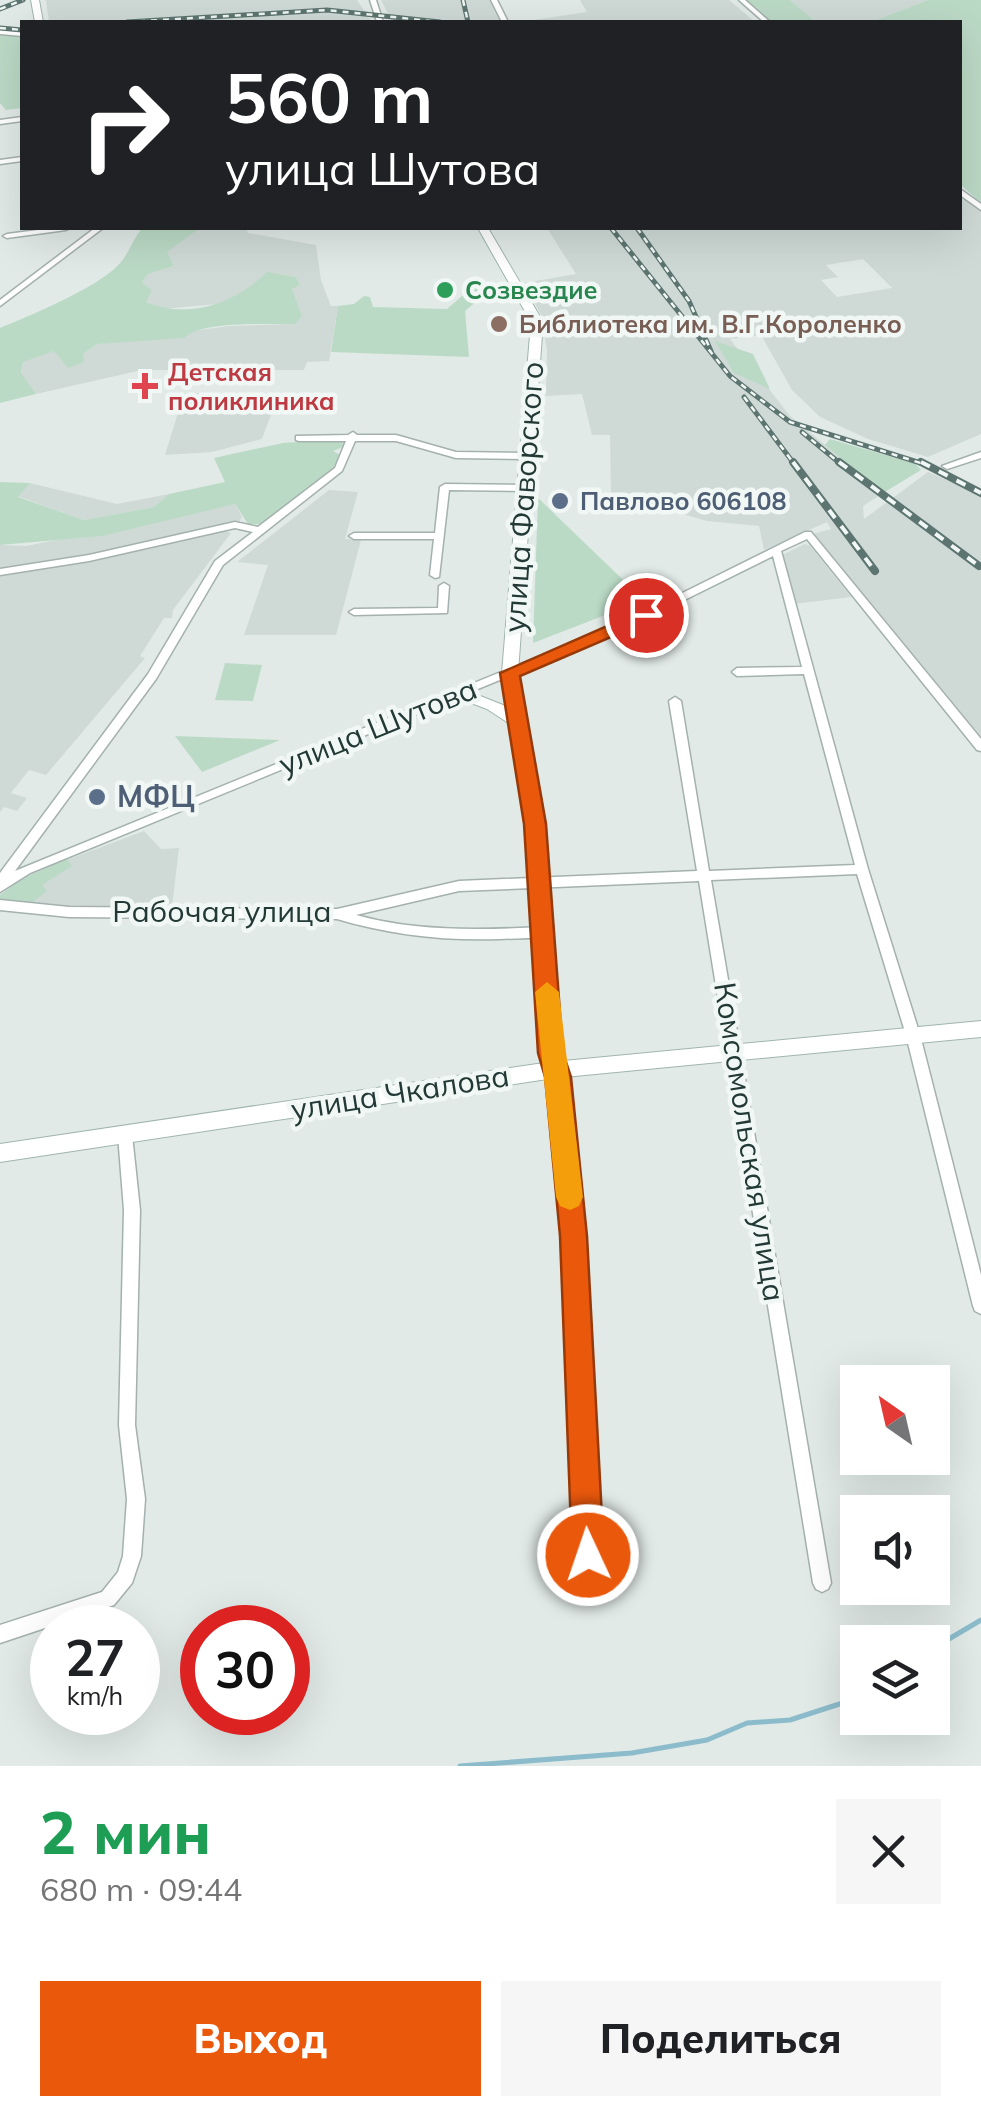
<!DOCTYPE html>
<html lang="ru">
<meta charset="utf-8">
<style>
body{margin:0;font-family:Mulish,sans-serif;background:#f6f6f6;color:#202124;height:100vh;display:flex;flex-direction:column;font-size:38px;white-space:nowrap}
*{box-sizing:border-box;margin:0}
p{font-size:32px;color:#757577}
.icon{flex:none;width:55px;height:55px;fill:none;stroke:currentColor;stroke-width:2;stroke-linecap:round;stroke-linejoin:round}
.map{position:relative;height:1766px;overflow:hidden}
.sheet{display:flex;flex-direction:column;background:#fff;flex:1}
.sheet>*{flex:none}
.hud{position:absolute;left:20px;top:20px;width:942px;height:210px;border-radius:0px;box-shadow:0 10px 40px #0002;background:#202124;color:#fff;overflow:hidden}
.needle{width:65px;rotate:326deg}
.tools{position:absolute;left:840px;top:1365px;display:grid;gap:20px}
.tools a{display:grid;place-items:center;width:110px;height:110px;border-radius:0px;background:#fff;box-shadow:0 10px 40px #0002;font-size:50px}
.speed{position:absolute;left:30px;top:1605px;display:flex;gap:20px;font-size:50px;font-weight:700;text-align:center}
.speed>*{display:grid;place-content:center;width:130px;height:130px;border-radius:50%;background:#fff;box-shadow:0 10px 40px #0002;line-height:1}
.speed small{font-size:25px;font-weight:400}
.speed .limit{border:15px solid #d22;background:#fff;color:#111}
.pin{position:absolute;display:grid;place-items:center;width:85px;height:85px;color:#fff;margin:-42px;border:5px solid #fff;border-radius:50%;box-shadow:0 2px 10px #0007}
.me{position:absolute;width:110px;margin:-55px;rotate:357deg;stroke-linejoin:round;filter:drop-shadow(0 0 8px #0008)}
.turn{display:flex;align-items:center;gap:35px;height:210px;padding:0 40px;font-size:45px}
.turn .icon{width:130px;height:130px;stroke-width:2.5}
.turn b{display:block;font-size:70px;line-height:85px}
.round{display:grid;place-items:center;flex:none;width:105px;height:105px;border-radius:0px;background:#f6f6f6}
.head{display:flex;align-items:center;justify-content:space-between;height:170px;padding:0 40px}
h1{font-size:60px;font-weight:800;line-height:75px;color:#1e9e55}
.primary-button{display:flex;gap:20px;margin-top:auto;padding:20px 40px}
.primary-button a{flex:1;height:115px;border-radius:0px;background:#ea580c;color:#fff;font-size:40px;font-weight:800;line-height:115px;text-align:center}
.primary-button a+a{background:#f6f6f6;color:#202124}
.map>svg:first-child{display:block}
.built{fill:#cfdad6;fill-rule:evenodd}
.green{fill:#bbdac6}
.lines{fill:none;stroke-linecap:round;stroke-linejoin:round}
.stream{stroke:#8cbccb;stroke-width:5}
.street-casing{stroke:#a4b1ae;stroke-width:3}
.secondary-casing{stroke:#a0b5af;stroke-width:2}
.street{fill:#fff;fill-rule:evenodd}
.secondary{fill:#fff;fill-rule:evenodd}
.rail-far1-casing{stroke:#5d7570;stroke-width:5}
.rail-casing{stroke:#5d7570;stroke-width:8}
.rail-far1{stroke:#f1f7f4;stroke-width:2.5;stroke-dasharray:6;stroke-linecap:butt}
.rail{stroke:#f1f7f4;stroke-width:4;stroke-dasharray:10;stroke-linecap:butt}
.route{fill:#ea580c;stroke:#983908;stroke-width:2.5}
.slow{fill:#f59e0b}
.leisure-dot{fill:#2e9e5b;stroke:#f1f7f4;stroke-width:4}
.education-dot{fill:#8d6e63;stroke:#f1f7f4;stroke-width:4}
.health-dot{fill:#e0444e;stroke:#f1f7f4;stroke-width:4}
.service-dot{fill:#5c6f8a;stroke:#f1f7f4;stroke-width:4}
.labels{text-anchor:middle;stroke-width:9;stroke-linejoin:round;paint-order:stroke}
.far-leisure-label{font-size:25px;font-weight:bold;fill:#27864d;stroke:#f1f7f4;text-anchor:start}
.far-education-label{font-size:25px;font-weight:bold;fill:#785e54;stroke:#f1f7f4;text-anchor:start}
.far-health-label{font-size:25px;font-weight:bold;fill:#be3a42;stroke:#f1f7f4;text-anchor:start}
.far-service-label{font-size:25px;font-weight:bold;fill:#4e5e75;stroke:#f1f7f4;text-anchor:start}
.street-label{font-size:30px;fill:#223935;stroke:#f1f7f4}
.service-label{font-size:30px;font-weight:bold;fill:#4e5e75;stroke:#f1f7f4;text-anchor:start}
</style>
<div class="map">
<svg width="981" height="1766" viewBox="0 0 981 1766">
<rect width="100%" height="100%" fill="#e1eae7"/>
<!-- built -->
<g class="built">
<path d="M46,0H357L372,22H49Z"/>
<path d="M381,0H489L500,22H392Z"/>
<path d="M580,0H729L755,22H520L587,12Z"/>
<path d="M790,0H928L871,22H816Z"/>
<path d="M960,194L981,210V434L928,457L868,439L820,417L792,390L761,335L730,339L790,416L883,493L863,506L864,519L928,472L981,495V742L813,534L831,529L827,522L764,550L759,526L707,521L611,493L610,435H592L582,394L546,396L547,350L541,315L524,283L576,274L547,228H960ZM863,259L892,288L837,297L821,280L838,277L826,265Z"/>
<path d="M196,228H246L248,233L316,245L321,280L331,306H338L329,361L307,362L304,370H142L36,394L21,374L23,362L36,355L54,351L83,354L97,344L229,326L295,324L292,288L300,285L296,277L285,275L267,273L241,296L218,304L162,309L145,301L152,290L142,282L148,274L174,266L166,252Z"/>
<path d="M184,393H279L262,439L212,452L165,455Z"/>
<path d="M30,483L117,504L169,494L154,507L84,520L17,496Z"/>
<path d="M329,490L358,492L345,539L361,540L336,635H244L268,565L237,562Z"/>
<path d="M235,504L242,517L238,523L89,557L0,570V545L26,546Z"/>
<path d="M224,530L231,533L173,610L172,618H164L140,656L145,658L46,775L29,770L11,793L27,798L17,811L4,807L0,812V575L99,560Z"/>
<path d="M805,544L810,546L851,597L794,604L780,556Z"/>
<path d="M144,831L161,849L179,848L172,907L34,908L0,895L53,865Z"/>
</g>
<!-- green -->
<g class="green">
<path d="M745,0H790L816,22H771Z"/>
<path d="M928,0H981V203L960,184V22H871Z"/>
<path d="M0,35L22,37V108L6,110L0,103Z"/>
<path d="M142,228L197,230L167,252L174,266L148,274L142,282L152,290L146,302C189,320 235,303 267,272L296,277L300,285L292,289L302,316L295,324C268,325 204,320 184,338L97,344L83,354L84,362L68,368L54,351L23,362L21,373L36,394L0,403V328C29,316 102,286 121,262C129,252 134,238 142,228Z"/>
<path d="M478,282L484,295L465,311L469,357L331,352L338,306L354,304L364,296L370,297L373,307L447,309Z"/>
<path d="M715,341L753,354L770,389L734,373Z"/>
<path d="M341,439L345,442L343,447L333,451L340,455L332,470L268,524H248L235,504L102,536L0,545V482L30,483L18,497L84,520L154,507L169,494L225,482L214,458L283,443Z"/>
<path d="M830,439L916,464L921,470L883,493L825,445Z"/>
<path d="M538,498L644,600L533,643Z"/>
<path d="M225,663L262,665L253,701L215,700Z"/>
<path d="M175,736L280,740L202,772Z"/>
<path d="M67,859L72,866L42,885L47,891L35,900L34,908L0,901V895L21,879Z"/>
</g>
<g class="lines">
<!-- stream -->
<g class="stream">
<path d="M932,1649L981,1620"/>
<path d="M460,1766L632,1753L707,1740L747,1723L790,1720L858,1698"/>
</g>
<defs>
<g id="street">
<path d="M370,0H376L383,22H377Z"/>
<path d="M491,0H497L508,22H502Z"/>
<path d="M739,0H745L770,22H764Z"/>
<path d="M0,30L22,32V36L0,34Z"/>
<path d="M22,117V121L0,124V120Z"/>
<path d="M22,157V161L0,164V160Z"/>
<path d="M960,189L981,204V210L960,195Z"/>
<path d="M53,228H70L66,230L7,238L3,236L7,234Z"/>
<path d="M95,228H103L0,306V300Z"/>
<path d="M353,432L357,435H396L456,452L527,453L532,456L527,459L456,458L396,441H355L342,471L223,565L156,679L15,871L628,620L805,532H811L981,739V751L977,750L807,539L781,551L868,869L920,1035L981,1275V1314L975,1311L973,1306L906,1035L857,874L711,880L831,1583L828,1589L822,1592L816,1589L813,1583L699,881L459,891L356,915C417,932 480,930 543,927L548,928L549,932L548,936C532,939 516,938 500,939C444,941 391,935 337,919L69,917L0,910V900L69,907L337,909L459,881L697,871L669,701L675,697L681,701L709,871L855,865L804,674L737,676L732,672L737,668L802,667L773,556L636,624L30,873L0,892V873L148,674L215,561L253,532L235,528L89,561L0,575V569L89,555L235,522L258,527L335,468L346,441H299L296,440V436L348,435Z"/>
<path d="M981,452V458L947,469L942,466Z"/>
<path d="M445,484L524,485L529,488L524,491L449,490L439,577L435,578L430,575L434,539H354L349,536L354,533H435L440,487Z"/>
<path d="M444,583L449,586L447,613L354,615L349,612L354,609L438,608L439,586Z"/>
<path d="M554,1064L559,1066L561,1070L581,1236L597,1555L594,1561L588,1564L582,1561L579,1555L565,1236L547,1070L549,1066Z"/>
<path d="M125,1129L130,1130L132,1135L140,1210L135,1425L145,1499L141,1556L132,1583L114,1605L0,1643V1625L102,1592L118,1572L123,1556L127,1499L119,1425L124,1210L118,1135L120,1130Z"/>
</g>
<g id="secondary">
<path d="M31,0H39L43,22H35Z"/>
<path d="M478,228H488L539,315L542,335L518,673L543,825L563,1061L981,1021V1037L554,1078L0,1162V1144L544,1063L527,825L510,724L487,709L455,697L452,693L460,688L508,707L502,673L530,335L527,315Z"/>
</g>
</defs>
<!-- street casing -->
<use href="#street" class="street-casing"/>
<!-- secondary casing -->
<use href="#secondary" class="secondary-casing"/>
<!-- street -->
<use href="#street" class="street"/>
<!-- secondary -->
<use href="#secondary" class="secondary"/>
<defs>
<g id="rail-far1">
<path d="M463,0L468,22"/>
<path d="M0,9L23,0"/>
<path d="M127,22L327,10L440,22"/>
<path d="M0,28L22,30"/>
<path d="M611,228L730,376L790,422L927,465"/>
<path d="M637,228L689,301L711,351"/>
<path d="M744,397L795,465"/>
<path d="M802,432L842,465"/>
</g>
<g id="rail">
<path d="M793,462L875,571"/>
<path d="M839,462L979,566"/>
<path d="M921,462L981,493"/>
</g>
</defs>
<!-- rail-far1 casing -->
<use href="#rail-far1" class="rail-far1-casing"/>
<!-- rail casing -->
<use href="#rail" class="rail-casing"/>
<!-- rail-far1 -->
<use href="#rail-far1" class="rail-far1"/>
<!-- rail -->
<use href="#rail" class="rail"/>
</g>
<!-- route -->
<path class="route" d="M646,609L656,615L653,619L520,676L546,824L563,1053L571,1077L587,1236L604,1555L600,1567L588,1571L577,1567L572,1555L560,1236L545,1077L538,1053L524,824L500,673Z"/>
<!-- slow -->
<path class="slow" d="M547,982L559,992L583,1197L579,1206L570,1210L560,1206L556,1197L535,992Z"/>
<!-- markers -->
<circle class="leisure-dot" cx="445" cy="290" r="10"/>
<circle class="education-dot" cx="499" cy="324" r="10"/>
<path class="health-dot" d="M140 371h10v10h10v10h-10v10h-10v-10h-10v-10h10z"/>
<g class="service-dot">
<circle cx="560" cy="501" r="10"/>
<circle cx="97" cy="797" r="10"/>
</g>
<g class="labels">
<!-- far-leisure labels -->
<g class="far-leisure-label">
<text x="465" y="299">Созвездие</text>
</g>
<!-- far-education labels -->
<g class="far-education-label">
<text x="519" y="333">Библиотека им. В.Г.Короленко</text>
</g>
<!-- far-health labels -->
<g class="far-health-label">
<text x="168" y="381">Детская<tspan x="168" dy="29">поликлиника</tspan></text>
</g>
<!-- far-service labels -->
<g class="far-service-label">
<text x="580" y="510">Павлово 606108</text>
</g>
<!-- street labels -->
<g class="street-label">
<text transform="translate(524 497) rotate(-86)" y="10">улица Фаворского</text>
<text transform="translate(378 727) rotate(-22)" y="10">улица Шутова</text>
<text x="222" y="922">Рабочая улица</text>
<text transform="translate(400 1093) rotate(-9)" y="10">улица Чкалова</text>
<text transform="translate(749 1142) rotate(81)" y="10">Комсомольская улица</text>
</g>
<!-- service labels -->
<g class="service-label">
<text x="117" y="807">МФЦ</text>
</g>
</g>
</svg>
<div class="tools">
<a><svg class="needle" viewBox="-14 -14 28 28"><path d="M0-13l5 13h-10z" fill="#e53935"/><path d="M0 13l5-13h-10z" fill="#757577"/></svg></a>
<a><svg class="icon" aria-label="sound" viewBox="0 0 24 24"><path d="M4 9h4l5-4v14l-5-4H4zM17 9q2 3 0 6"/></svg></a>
<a><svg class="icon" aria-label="layers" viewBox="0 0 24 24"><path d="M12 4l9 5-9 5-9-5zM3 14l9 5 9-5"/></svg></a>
</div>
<div class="speed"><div>27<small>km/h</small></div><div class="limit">30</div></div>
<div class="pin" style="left:646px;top:615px;background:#d93025"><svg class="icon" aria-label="arrive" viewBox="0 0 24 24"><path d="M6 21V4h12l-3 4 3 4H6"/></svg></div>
<svg class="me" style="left:588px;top:1555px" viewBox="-20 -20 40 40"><circle r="17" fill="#ea580c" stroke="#fff" stroke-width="3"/><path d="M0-11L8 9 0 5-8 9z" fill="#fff"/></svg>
<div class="hud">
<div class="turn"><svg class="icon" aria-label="right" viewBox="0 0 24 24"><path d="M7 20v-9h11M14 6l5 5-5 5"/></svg><div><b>560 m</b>улица Шутова</div></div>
</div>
</div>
<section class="sheet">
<div class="head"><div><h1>2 мин</h1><p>680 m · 09:44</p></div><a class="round"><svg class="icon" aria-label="close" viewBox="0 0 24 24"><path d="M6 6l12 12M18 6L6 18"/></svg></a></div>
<div class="primary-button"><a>Выход</a><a>Поделиться</a></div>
</section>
